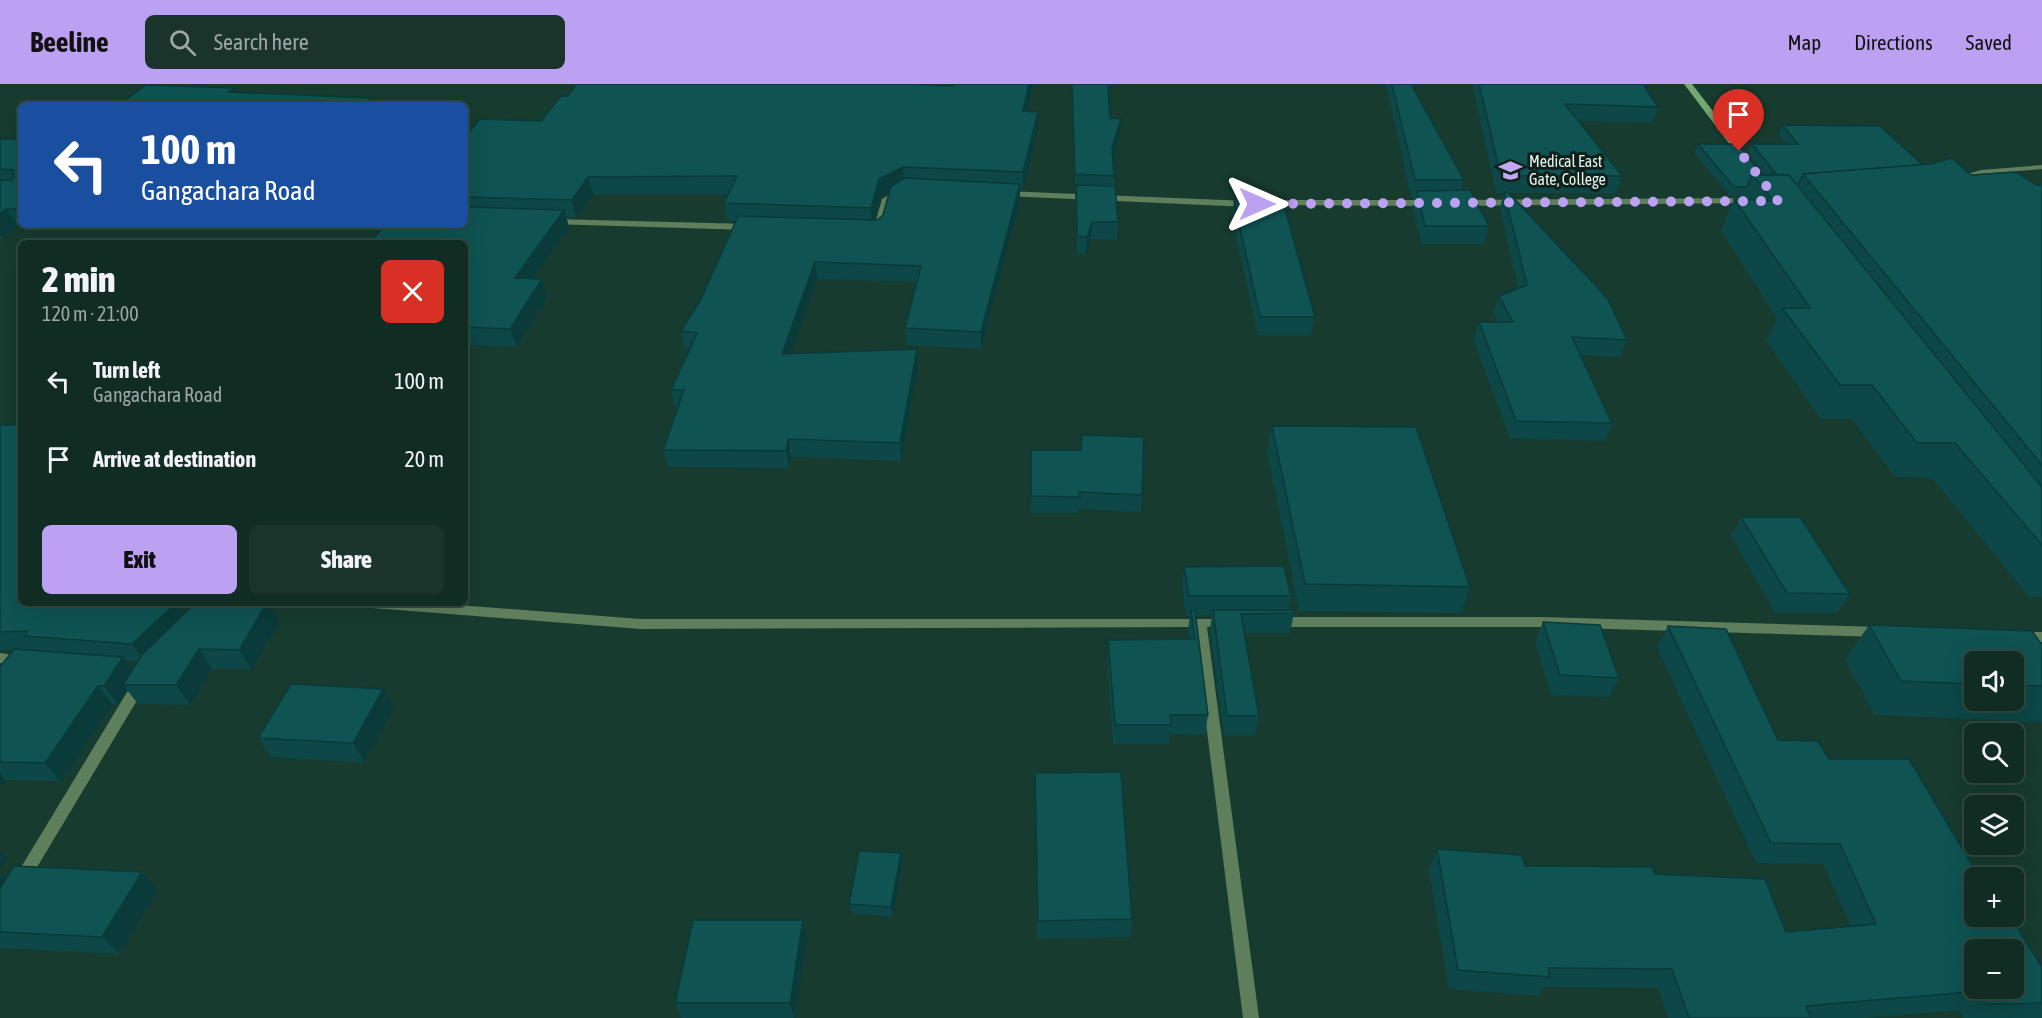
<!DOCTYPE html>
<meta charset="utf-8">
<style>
body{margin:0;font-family:"Asap Condensed",sans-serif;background:#1a342b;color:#f1f3f6;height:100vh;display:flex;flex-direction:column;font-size:22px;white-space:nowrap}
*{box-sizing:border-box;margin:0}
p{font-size:20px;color:#9ca7a6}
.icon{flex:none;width:33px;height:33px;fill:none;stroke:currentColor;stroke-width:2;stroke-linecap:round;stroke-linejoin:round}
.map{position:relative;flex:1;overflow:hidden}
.details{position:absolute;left:18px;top:156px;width:450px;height:366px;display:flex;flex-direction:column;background:#112c23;border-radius:9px;box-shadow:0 6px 24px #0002,0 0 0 2px #304841}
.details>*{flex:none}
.guide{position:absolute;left:18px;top:18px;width:450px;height:126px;border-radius:9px;box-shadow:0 6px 24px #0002,0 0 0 2px #304841;background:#1a4fa0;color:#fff;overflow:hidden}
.controls{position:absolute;left:1964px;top:567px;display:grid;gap:12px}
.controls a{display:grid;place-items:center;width:60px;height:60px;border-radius:9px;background:#112c23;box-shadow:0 6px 24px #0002,0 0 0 2px #304841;font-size:30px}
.pin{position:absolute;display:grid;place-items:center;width:51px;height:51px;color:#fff;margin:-62px -26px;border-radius:50% 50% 50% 0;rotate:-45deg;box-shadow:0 0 6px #0007}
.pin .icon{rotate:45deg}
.me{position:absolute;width:66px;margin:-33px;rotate:90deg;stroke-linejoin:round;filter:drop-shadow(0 0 4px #0008)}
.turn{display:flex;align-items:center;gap:21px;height:126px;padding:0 24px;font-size:27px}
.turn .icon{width:78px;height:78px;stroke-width:2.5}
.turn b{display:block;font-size:42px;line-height:51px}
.round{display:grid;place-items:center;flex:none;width:63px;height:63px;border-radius:9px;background:#1a342b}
.summary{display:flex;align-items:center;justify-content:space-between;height:102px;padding:0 24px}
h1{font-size:36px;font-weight:800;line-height:45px}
.action{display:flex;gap:12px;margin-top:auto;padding:12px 24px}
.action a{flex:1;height:69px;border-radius:9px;background:#bca0f2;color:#111;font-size:24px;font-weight:800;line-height:69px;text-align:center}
.action a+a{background:#1a342b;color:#f1f3f6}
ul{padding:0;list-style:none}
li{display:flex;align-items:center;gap:18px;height:78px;padding:0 24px}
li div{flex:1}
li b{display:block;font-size:22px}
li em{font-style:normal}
header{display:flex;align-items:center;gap:36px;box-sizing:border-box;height:84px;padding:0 30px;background:#bca0f2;color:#111}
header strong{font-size:28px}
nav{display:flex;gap:33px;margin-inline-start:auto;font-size:21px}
.search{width:420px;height:54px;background:#1a342b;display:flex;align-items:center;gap:15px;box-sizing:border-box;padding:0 21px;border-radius:9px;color:#9ca7a6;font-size:22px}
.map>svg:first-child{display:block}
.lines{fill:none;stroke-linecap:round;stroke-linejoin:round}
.lane{fill:#5e7e5c;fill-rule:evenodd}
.street{fill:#5e7e5c;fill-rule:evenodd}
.secondary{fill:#75a771;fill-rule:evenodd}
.wall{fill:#0d4747;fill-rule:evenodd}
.shaded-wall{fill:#0a3a3a}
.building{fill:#0f5353;stroke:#0a3a3a;stroke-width:1.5;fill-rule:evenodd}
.route{stroke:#bca0f2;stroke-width:10;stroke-dasharray:0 18}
.labels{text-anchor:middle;stroke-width:6;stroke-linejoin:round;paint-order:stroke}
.far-poi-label{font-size:16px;fill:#e2f6ee;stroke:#101f19;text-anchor:start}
</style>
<header>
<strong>Beeline</strong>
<div class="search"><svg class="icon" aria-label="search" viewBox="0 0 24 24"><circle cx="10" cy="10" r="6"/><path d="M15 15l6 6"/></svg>Search here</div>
<nav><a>Map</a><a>Directions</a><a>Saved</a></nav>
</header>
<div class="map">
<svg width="2042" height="934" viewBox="0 0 2042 934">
<rect width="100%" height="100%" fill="#173b2f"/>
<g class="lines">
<!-- lane -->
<g class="lane">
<path d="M2042,81V85L1981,90L1954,97L1950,95L1981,86Z"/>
<path d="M899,105L906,107L890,116L881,147L877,150L874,149L873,147L882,115Z"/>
<path d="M1005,107L1249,117L1253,120L1249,123L1002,112L1001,110Z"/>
<path d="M1750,114L1754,117L1753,119L1461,122L1457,119L1461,116Z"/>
<path d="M1269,116H1429L1433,119L1429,122L1266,121L1265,119Z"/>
<path d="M553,135L749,140L753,143L749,146L550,140L549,138Z"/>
</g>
<!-- street -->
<g class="street">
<path d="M367,519H431L641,535H1230L1232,538L1230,541L1207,543L1259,934H1243L1194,543L641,545L373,524L369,522Z"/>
<path d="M1276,533H1541L1880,543L1885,545L1886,548L1885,551L1880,553L1541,543H1276L1272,541L1270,538L1272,535Z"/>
<path d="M2020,548H2042V558L2015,556L2014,553L2015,550Z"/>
<path d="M0,569L28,573L30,576L28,579L23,581L0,579Z"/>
<path d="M140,594L145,595L147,599L145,603L27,800L22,802L17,800L14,795L17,790L135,595Z"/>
</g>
<!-- secondary -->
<path class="secondary" d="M1684,0H1692L1746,70V74H1740Z"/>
</g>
<!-- wall -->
<g class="wall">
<path d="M953,0H1032L1031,12L1027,27L1038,28V45L1023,105H1020V115L981,265L906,261L905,244L916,198L817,195L791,269L918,282L901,377L791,373L789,384L668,383L663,366L678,323H675L671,306L690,264H684L681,247L701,215L736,137H727L724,119L728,110H593L576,133H566L569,143L533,194L548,213L517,263L465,261V52L953,2ZM889,108L883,131L877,136H874L881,112Z"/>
<path d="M1072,0L1110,34L1121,35L1120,51L1113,74L1114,92V102L1118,138L1117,156L1091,155L1086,171L1077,170Z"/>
<path d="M1386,0H1411L1464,96L1461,107L1489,142L1484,160H1421L1413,124L1415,114H1411Z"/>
<path d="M1472,0H1643L1658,23L1652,39L1578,37L1622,92L1616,109H1509L1627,256L1620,273L1580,271L1612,339L1605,357L1510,354L1473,255L1479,238H1498L1493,229L1499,212L1518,205L1500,124L1504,109H1496Z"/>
<path d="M1782,41L1923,81L1971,91L2042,101V513L2030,514L1932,394L1895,393L1852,335H1821L1766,257L1777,234L1721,147L1734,115H1742L1743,112H1730L1694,69L1698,60L1762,91H1765L1748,69L1752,60H1786L1778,50Z"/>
<path d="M0,55H21V141H184L181,144L17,141L3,154H0Z"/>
<path d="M1234,117L1315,233L1311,251H1258L1232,134Z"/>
<path d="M0,341L21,519L175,520L182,531L279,538L252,585H212L190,621L138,620L127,606L118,620H113L61,697L5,696L0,704V583L13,566H0ZM125,576L138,577L132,586Z"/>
<path d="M1272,342L1470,503L1461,529L1299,527L1267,368Z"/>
<path d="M1031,366L1142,411L1141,428L1079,425V429H1031Z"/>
<path d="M1741,433L1850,510L1837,529H1775L1731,452Z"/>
<path d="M1184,483L1291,512L1288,526L1294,529L1290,549H1245L1259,632L1255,651H1224L1210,545L1212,531L1195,532L1208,631L1205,651L1170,650L1169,660H1113L1107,575L1108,556L1190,555L1188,545L1190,532H1186L1182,502Z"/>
<path d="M1543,538L1619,594L1609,613L1551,611L1535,558Z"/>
<path d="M1869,541L2042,561V639L2041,638L1875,631L1845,576ZM1974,578H2013V616H1974Z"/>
<path d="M1668,542L1778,656L1829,675L1974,794L2042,883V934H1963L1959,926L1866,934H1668L1658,904L1544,903L1539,912L1449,905L1429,786L1437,765L1525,782L1655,790L1786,848L1851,842L1823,780L1756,779L1657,563Z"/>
<path d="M383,605L394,624L364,679L271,673L258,654Z"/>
<path d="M1035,689L1132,835L1130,853L1037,855Z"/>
<path d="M901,769L902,779L893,833L851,829L849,820Z"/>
<path d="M142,788L158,806L119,870L0,864V789L6,795Z"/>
<path d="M803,836L807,854L795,934H681L675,919Z"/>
</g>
<!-- shaded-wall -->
<g class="shaded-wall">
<path d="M1029,0H1032L1031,12L1023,43V27Z"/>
<path d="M235,4L242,19L229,8Z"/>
<path d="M371,14L374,21H363Z"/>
<path d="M1038,28V45L1023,105V88Z"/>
<path d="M1121,35L1120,51L1112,81V63Z"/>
<path d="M903,83L904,100L881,112L872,142L871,124L879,95Z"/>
<path d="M588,93L593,110L576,133L572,116Z"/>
<path d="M1020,100V115L981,265V248Z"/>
<path d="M6,125L17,141L3,154L0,150V130Z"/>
<path d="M564,126L569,143L521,212L515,194Z"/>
<path d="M1092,138L1091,155L1086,171L1087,153Z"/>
<path d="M815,178L817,195L785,287L782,270Z"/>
<path d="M542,195L548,213L517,263L510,245Z"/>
<path d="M917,265L918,282L901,377L900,359Z"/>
<path d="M788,355L791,373L789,384L786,367Z"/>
<path d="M267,519L279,538L252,585L239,566Z"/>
<path d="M175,520L187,538L145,578L132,560Z"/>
<path d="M199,565L212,585L190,621L176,601Z"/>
<path d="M123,573L136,591L123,601L127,606L118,620L104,602Z"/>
<path d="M98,602L113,620L61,697L45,679Z"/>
<path d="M383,605L394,624L364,679L353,659Z"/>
<path d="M0,690L5,696L0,704Z"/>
<path d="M0,766L8,774L0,784Z"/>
<path d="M901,769L902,779L893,833L891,823Z"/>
<path d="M142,788L158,806L119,870L102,853Z"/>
<path d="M0,789L9,798L0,814Z"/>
<path d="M803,836L807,854L795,934H794L790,919Z"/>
</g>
<!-- building -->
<g class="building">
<path d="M576,0H908L953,2V0H1029L1023,27L1038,28L1023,88L903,83L879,95L871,124L724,119L737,92L588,93L572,116L465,113V52L480,35L541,37L561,12H568Z"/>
<path d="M1072,0H1108L1110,34L1121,35L1112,63L1114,92L1075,90Z"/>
<path d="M1392,0H1411L1464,96H1415Z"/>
<path d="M1479,0H1643L1658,23L1565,20L1622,92H1501Z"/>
<path d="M146,1L235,4L229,8L371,14L363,21H119Z"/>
<path d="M1782,41L1880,42L1923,81L1803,90L1798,101H1797L1789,91H1777L1752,60H1798Z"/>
<path d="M0,55H21V125H6L0,130V96H11L14,94L13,86L0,85Z"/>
<path d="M1698,60H1738L1762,91H1752L1747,103H1734Z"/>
<path d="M1952,74L1971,91L2016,88L2036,101H2042V381L1803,90L1930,80Z"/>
<path d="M1752,91H1789L2042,403V461L1955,359H1917L1872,301H1840L1782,224H1810L1734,115L1774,117Z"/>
<path d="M905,94L1020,100L981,248L905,244L921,182L815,178L782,270L917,265L900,359L788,355L786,367L663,366L684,306H671L697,249L681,247L701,215L738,132L877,136L883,131L891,102Z"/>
<path d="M1076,101L1115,102L1118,138H1092L1087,153L1077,152Z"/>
<path d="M1470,106L1489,142H1425L1417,107Z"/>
<path d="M1504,108H1508L1608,215L1627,256L1572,253L1612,339L1516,337L1479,238H1513L1499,212L1527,201Z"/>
<path d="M1234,117L1283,118L1315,233H1260Z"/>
<path d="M465,123L564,126L515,194L542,195L510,245L465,243V159H369L385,141H465Z"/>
<path d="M0,341H21V519L175,520L132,560L24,552L28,547L0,548Z"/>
<path d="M1272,342L1416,343L1470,503L1305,500Z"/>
<path d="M1082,351L1144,353L1142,411L1079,408L1080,413L1031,412V366H1081Z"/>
<path d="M1741,433H1800L1850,510L1787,509Z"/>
<path d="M1284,482L1291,512H1189L1184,483Z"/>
<path d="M195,519H267L239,566L199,565L176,601H123L142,571Z"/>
<path d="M1191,526H1195L1208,631H1170L1171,641H1115L1108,556L1195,555Z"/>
<path d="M1213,526H1294V529L1241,530L1259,632H1227Z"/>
<path d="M1543,538L1600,541L1619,594L1560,591Z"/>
<path d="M1869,541L2032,547L2042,561V602L2013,601V578H1974V600L1901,597Z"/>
<path d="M1668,542L1726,545L1778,656L1818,657L1829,675H1909L1975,786H1979L1983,794H1974V832H2010L2042,883V919L1987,920L1980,907L1806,922L1811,934H1689L1672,885L1548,884L1550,893L1458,886L1437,765L1522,771L1525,782L1652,783L1655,790L1765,795L1786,848L1876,840L1840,760L1771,759ZM1974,866H2013V904H1974Z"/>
<path d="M14,565L123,573L104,602H98L45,679L0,678V583Z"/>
<path d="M291,600L383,605L353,659L258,654Z"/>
<path d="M1121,688L1132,835L1038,837L1035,689Z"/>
<path d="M859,767L901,769L891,823L849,820Z"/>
<path d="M14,782L142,788L102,853L0,848V804Z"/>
<path d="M693,836H803L790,919H675Z"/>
</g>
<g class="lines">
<!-- route -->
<path class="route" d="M1257,120L1778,117L1739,67"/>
</g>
<!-- icons -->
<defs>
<symbol id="university-bare" viewBox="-9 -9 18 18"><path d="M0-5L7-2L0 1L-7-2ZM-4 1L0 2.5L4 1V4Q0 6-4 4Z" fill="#c0a8f3" stroke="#101f19" stroke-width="2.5" paint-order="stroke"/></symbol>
</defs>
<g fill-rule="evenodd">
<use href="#university-bare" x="1494" y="70" width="33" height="33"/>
</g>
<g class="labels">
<!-- far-poi labels -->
<g class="far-poi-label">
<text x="1529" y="83">Medical East<tspan x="1529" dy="18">Gate, College</tspan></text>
</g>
</g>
</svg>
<div class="controls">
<a><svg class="icon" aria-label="sound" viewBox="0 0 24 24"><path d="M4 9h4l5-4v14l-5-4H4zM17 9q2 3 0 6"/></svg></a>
<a><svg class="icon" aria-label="search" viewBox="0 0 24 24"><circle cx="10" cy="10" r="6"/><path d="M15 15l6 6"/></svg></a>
<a><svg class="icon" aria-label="layers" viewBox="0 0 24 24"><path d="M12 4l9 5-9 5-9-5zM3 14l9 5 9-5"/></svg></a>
<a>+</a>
<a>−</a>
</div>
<div class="pin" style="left:1739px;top:67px;background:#d93025"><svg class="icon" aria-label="arrive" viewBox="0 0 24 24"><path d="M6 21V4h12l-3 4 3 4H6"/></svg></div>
<svg class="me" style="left:1257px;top:120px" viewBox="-20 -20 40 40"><path d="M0-17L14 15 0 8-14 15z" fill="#bca0f2" stroke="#fff" stroke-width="4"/></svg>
<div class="guide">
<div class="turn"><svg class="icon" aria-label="left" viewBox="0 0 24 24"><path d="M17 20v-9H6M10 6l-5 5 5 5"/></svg><div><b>100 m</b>Gangachara Road</div></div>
</div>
<section class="details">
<div class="summary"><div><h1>2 min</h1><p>120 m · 21:00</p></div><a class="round" style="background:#d93025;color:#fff"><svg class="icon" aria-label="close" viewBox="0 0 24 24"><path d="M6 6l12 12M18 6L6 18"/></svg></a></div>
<ul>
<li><svg class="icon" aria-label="left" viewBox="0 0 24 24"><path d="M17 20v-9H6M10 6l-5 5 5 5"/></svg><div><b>Turn left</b><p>Gangachara Road</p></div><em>100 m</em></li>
<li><svg class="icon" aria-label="arrive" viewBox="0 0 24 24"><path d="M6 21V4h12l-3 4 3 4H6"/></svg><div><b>Arrive at destination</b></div><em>20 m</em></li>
</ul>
<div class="action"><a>Exit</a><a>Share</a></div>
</section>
</div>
